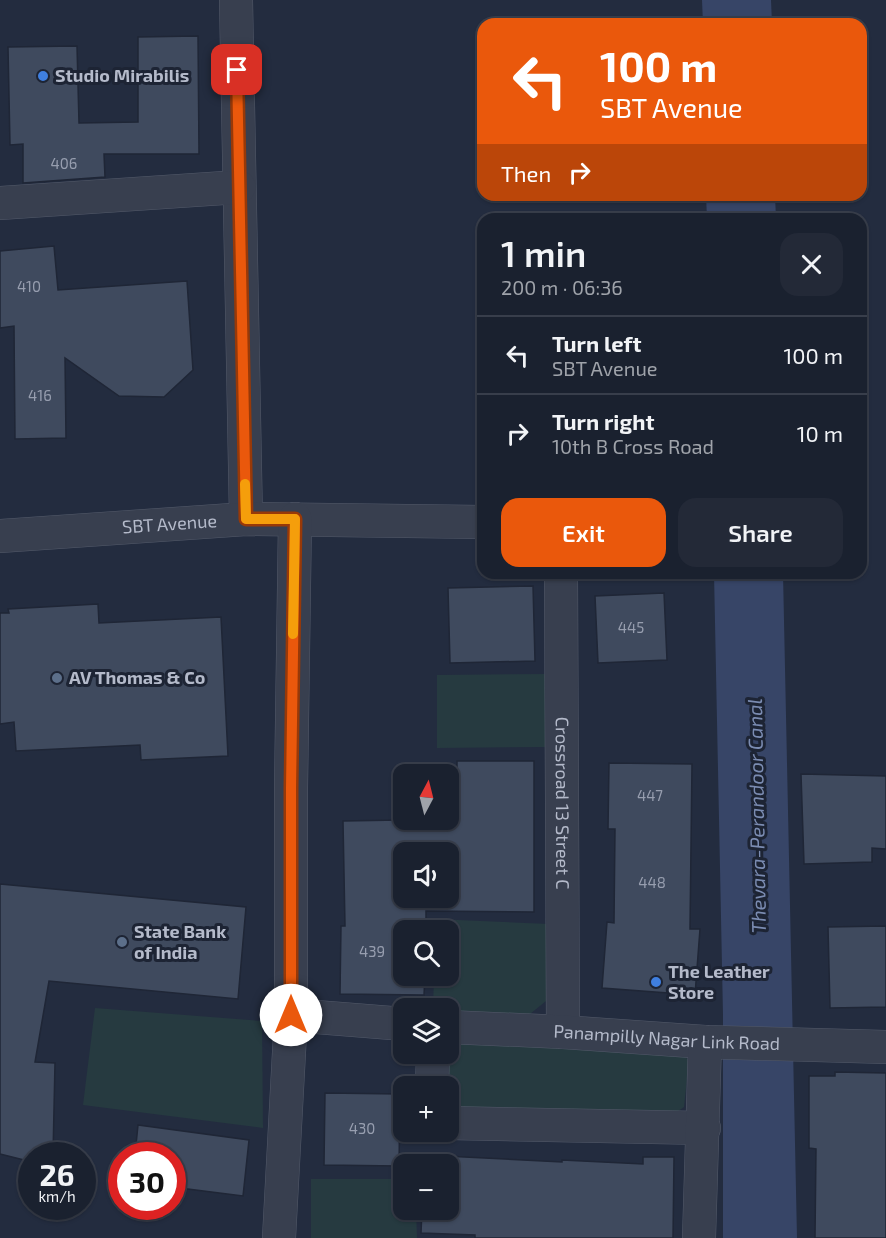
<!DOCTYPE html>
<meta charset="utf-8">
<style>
body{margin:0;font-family:"Exo 2",sans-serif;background:#232937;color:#f1f3f6;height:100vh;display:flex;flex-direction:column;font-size:22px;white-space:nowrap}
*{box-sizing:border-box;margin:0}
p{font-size:20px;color:#9fa3aa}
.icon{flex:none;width:33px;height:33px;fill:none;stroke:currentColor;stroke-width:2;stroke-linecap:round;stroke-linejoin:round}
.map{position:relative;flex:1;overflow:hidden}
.sheet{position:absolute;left:477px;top:213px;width:390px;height:366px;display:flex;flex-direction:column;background:#1a212f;border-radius:18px;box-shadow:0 2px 4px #0004,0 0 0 2px #383e4b}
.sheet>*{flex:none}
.guide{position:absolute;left:477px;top:18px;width:390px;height:183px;border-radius:18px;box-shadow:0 2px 4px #0004,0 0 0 2px #383e4b;background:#ea580c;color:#fff;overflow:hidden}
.needle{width:39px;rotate:7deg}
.tools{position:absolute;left:393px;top:764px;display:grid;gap:12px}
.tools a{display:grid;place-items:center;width:66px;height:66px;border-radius:12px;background:#1a212f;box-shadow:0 2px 4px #0004,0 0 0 2px #383e4b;font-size:30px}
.speed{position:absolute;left:18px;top:1142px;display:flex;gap:12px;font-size:30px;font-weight:700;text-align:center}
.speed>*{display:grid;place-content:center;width:78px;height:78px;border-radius:50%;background:#1a212f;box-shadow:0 2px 4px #0004,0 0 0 2px #383e4b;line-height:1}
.speed small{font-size:15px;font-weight:400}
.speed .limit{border:9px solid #d22;background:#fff;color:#111}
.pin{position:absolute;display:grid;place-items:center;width:51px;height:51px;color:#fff;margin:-26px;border-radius:12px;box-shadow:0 3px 9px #0006}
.me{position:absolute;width:66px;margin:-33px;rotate:0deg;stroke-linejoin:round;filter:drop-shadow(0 0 4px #0008)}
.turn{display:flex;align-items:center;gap:21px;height:126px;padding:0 24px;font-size:27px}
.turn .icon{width:78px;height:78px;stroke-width:2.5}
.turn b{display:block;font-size:42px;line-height:51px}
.then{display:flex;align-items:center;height:57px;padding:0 24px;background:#0003;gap:12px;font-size:22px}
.round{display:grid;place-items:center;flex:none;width:63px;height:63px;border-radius:18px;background:#232937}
.summary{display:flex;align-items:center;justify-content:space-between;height:102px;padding:0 24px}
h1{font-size:36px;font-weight:600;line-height:45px}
.action{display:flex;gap:12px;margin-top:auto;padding:12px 24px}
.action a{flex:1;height:69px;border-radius:18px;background:#ea580c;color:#fff;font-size:24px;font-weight:600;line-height:69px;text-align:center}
.action a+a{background:#232937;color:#f1f3f6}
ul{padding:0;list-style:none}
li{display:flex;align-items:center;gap:18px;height:78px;padding:0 24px;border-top:2px solid #383e4b}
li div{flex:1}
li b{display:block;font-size:22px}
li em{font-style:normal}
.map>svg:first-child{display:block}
.green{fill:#263a40}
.water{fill:#374567}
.building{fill:#3f4a5e;stroke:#1f2636;stroke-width:1.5;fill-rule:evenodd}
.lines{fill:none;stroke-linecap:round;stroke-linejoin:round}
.street-casing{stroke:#535a6a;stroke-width:34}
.street{stroke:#383f4f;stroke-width:33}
.route-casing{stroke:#983908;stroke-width:15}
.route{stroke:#ea580c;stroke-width:10}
.slow{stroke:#f59e0b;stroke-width:10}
.shop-dot{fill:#3f7fe0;stroke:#1d2434;stroke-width:2}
.service-dot{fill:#5c6f8a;stroke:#1d2434;stroke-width:2}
.labels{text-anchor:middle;stroke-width:6;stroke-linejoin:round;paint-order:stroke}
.number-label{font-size:15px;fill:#979eaf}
.poi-label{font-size:18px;font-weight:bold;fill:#b4baca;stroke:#1d2434;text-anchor:start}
.street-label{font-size:18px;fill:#b4baca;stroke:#1d2434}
.water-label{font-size:20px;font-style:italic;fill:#7b8cb2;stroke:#1d2434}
</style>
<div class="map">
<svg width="886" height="1238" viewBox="0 0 886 1238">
<rect width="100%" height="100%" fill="#232c3f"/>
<!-- green -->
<g class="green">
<path d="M548,674L547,747L437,748V675Z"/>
<path d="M435,919L549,924L551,997L530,1014L449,1012L448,1008H433L434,975H448V930H435Z"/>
<path d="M95,1008L262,1021L263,1128L83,1105Z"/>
<path d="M464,1037L674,1049L689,1060L684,1107L667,1119L458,1112L449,1102V1048Z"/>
<path d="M311,1179H403L404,1209H416L417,1238H311Z"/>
</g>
<!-- water -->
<g class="water">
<path d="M702,0H771L772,24H703Z"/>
<path d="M706,195H775L776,219H707Z"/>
<path d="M714,573H783L797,1238H723V1015Z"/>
</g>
<!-- building -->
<g class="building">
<path d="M198,36L199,154H104L105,177L23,183V144L10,145L8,47L77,46L79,123L138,122V37Z"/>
<path d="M54,246L58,290L187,281L193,370L164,397L119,396L65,358L66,438L15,439L14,326L0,328V251Z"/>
<path d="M533,586L535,661L450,663L448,588Z"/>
<path d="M664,593L667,660L598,663L595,596Z"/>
<path d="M98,604L99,623L221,617L228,756L141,760L140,745L16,751L14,722L0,724V613H9L8,609Z"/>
<path d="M457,761H534V912L426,911V930H404V975H425L424,995L340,994L341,926H345L343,821L457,819ZM404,852H448V897H404Z"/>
<path d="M609,763L692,764L690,929H700L695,995L602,988L607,922L614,923L615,829H608Z"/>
<path d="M801,774L886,776V849L872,848V862L804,864Z"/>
<path d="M0,884L246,907L238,999L49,981L35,1062L55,1063L53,1155H32V1162L0,1154Z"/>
<path d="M886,926V1007L830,1008L828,927Z"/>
<path d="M835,1072L886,1073V1238H815L816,1149L809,1148V1076H835Z"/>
<path d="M325,1093L400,1094L399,1166L324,1165Z"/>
<path d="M138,1125L249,1140L243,1196L172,1187V1155H135Z"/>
<path d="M424,1155L562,1162V1160L643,1164V1157H674L673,1238H475V1235L421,1233L422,1209H448V1164H424Z"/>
</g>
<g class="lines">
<defs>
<g id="street">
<path d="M236,0L246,519"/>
<path d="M0,203L239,187"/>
<path id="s1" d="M0,536L246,519L483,522"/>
<path id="s2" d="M561,573L563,1032"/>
<path d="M291,1015L404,1024"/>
<path id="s3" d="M448,1027L563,1032L705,1042L886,1047"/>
<path d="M432,1086L433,1053"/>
<path d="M448,1123L704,1128"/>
<path d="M279,1238L291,1015V788L295,519"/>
<path d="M699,1238L705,1042"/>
</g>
</defs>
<!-- street casing -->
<use href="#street" class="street-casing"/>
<!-- street -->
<use href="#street" class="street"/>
</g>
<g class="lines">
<defs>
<path id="route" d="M237,70L246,519H295L291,788V1015"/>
</defs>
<!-- route casing -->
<use href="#route" class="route-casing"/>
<!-- route -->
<use href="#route" class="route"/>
<!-- slow -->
<path class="slow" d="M245,484L246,519H295L293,634"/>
</g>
<!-- markers -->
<g class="shop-dot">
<circle cx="43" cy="76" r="6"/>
<circle cx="656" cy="982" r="6"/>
</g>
<g class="service-dot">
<circle cx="57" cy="678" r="6"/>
<circle cx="122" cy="942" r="6"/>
</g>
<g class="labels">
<!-- number labels -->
<g class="number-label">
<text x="64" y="169">406</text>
<text x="29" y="292">410</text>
<text x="40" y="401">416</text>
<text x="631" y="633">445</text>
<text x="650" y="801">447</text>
<text x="652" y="888">448</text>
<text x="372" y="957">439</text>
<text x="362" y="1134">430</text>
</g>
<!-- poi labels -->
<g class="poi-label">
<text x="55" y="82">Studio Mirabilis</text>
<text x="69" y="684">AV Thomas &amp; Co</text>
<text x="134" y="938">State Bank<tspan x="134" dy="21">of India</tspan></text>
<text x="668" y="978">The Leather<tspan x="668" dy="21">Store</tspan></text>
</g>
<!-- street labels -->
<g class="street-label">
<text dy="6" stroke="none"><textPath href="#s1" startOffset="170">SBT Avenue</textPath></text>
<text dy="6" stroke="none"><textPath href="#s2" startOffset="230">Crossroad 13 Street C</textPath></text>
<text dy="6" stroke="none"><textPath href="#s3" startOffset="219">Panampilly Nagar Link Road</textPath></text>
</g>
<!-- water labels -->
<g class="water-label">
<text transform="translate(757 816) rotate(-91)" y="7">Thevara-Perandoor Canal</text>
</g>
</g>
</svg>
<div class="tools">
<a><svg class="needle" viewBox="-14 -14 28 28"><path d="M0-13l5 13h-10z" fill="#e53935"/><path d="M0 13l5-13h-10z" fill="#9fa3aa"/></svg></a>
<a><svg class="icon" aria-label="sound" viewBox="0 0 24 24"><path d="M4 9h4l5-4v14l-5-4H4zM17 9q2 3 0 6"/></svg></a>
<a><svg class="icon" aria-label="search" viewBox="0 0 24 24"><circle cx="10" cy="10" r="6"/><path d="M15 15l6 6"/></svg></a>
<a><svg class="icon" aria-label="layers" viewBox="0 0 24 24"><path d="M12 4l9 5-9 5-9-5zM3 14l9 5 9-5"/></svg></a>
<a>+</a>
<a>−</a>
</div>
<div class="speed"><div>26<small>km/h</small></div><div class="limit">30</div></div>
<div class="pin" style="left:237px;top:70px;background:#d93025"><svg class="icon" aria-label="arrive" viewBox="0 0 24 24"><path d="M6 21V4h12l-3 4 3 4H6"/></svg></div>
<svg class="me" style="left:291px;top:1015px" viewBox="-20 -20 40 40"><circle r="19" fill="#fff"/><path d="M0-13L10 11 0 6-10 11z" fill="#ea580c"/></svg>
<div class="guide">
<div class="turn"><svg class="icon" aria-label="left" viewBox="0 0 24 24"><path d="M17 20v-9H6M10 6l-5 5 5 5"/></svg><div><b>100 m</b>SBT Avenue</div></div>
<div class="then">Then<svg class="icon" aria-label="right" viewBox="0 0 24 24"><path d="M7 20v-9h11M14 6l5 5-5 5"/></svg></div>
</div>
<section class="sheet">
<div class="summary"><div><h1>1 min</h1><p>200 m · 06:36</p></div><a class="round"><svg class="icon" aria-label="close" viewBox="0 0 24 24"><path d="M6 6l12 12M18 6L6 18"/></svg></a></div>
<ul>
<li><svg class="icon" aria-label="left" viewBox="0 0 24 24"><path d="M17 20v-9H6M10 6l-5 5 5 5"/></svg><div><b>Turn left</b><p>SBT Avenue</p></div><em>100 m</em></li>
<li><svg class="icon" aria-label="right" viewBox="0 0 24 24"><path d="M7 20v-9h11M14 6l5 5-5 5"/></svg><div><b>Turn right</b><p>10th B Cross Road</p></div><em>10 m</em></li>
</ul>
<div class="action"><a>Exit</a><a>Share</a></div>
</section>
</div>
